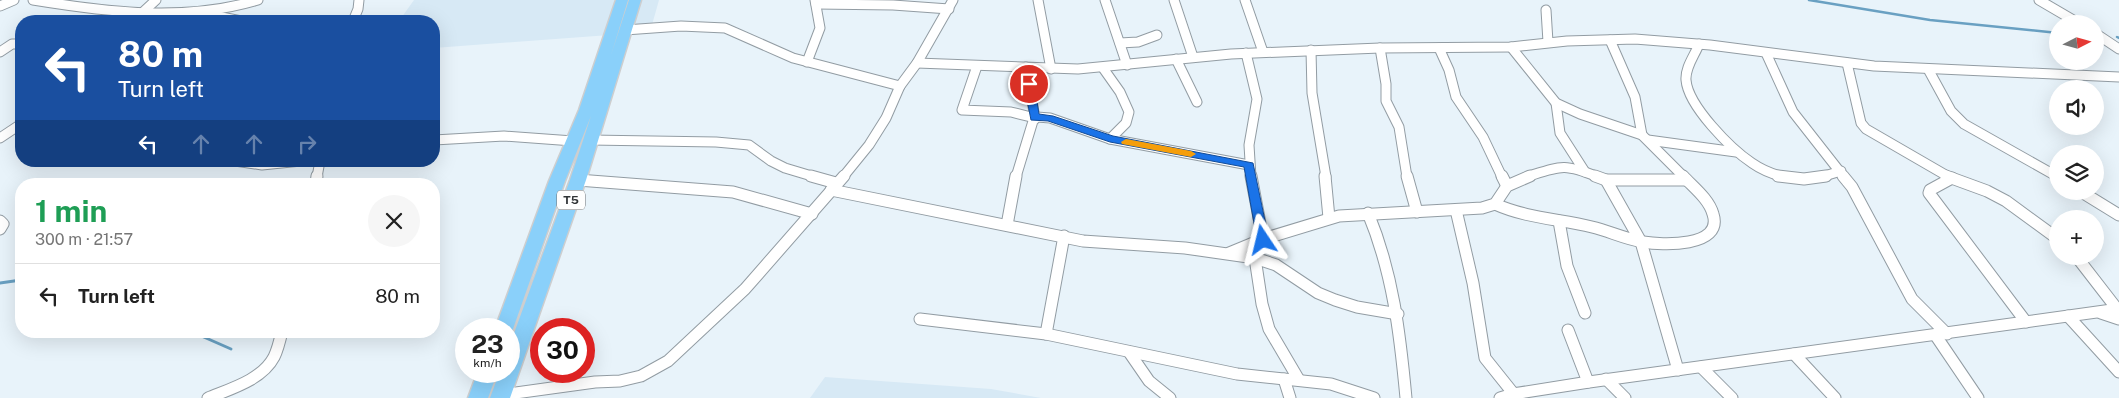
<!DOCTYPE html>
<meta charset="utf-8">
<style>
body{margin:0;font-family:"Public Sans",sans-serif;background:#f6f6f6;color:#222;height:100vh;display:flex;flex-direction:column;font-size:19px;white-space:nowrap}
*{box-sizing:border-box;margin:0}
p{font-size:16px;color:#767676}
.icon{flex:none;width:28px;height:28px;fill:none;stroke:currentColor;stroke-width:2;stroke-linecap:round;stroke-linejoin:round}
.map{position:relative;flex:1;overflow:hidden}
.side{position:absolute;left:15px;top:178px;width:425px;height:160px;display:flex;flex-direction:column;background:#fff;border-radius:20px;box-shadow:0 5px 20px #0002}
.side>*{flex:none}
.guide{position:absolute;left:15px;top:15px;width:425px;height:152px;border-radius:20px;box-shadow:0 5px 20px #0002;background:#1a4fa0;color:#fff;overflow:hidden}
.needle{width:32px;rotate:84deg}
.controls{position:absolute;left:2049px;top:15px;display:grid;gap:10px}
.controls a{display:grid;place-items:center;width:55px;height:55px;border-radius:50%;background:#fff;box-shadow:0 5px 20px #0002;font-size:25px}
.speed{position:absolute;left:455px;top:318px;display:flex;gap:10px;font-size:25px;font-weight:700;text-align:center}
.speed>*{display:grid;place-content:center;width:65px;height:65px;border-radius:50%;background:#fff;box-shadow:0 5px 20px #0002;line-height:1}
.speed small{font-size:12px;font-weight:400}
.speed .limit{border:8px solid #d22;background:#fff;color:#111}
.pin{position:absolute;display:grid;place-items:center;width:42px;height:42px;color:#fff;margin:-21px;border:2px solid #fff;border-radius:50%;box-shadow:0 1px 5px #0007}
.me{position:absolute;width:55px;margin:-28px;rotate:350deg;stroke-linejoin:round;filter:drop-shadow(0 0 4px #0008)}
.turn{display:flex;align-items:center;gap:18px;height:105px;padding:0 20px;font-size:22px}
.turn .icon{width:65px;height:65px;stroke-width:2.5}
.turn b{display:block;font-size:35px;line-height:42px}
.lanes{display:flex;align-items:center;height:48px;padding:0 20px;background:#0003;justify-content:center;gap:25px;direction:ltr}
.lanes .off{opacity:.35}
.round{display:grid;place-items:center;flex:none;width:52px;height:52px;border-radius:26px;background:#f6f6f6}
.summary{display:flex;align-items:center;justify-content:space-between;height:85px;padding:0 20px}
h1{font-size:30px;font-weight:700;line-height:38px;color:#1e9e55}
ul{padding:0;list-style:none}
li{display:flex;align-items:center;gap:15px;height:65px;padding:0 20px;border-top:1px solid #e0e0e0}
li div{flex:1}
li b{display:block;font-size:19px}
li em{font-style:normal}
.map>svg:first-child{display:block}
.built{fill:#d7e9f5}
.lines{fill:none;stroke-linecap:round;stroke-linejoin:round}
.stream-far1{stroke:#69a0c2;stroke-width:2.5}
.stream{stroke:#69a0c2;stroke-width:3}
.minor-far1-casing{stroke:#929ca3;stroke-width:11}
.minor-casing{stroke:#929ca3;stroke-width:13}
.trunk-casing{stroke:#cdcecf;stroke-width:3}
.minor-far1{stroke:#fff;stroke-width:9}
.minor{stroke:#fff;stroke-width:11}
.trunk{fill:#8ad0fa;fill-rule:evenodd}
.route{fill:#1a73e8;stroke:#114b97}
.slow{fill:#f59e0b}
.labels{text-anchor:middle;stroke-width:5;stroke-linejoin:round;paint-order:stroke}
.shield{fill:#fefefe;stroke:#6e7173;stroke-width:1}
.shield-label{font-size:12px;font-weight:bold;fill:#303437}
</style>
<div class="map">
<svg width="2119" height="398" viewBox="0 0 2119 398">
<rect width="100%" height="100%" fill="#e8f3fa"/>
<!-- built -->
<g class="built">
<path d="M414,0H659L650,32L434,48V21H399Z"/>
<path d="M825,377L991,389L1041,398H810Z"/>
</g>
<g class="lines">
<!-- stream-far1 -->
<g class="stream-far1">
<path d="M1809,0L1930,20L2058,33"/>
<path d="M2117,37L2119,38"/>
</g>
<!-- stream -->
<g class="stream">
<path d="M0,283L21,280"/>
<path d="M190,331L231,349"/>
</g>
<defs>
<g id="minor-far1">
<path d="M33,0C107,12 185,22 258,0"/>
<path d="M1038,0L1051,69"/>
<path d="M1105,0L1127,65"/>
<path d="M1174,0L1193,57"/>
<path d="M1245,0L1263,52"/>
<path d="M2039,0L2080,24"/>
<path d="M816,4L893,5L949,9"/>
<path d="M0,6L14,0"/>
<path d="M1546,10L1548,42"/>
<path d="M143,12L156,0"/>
<path d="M207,14L241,21"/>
<path d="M353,21L358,9L359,0"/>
<path d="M625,30L681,26L725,28L793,58L900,86"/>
<path d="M2095,33L2119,49"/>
<path d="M1610,40L1635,97L1642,135"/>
<path d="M1120,43L1138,42L1157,35"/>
<path d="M1699,44C1695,55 1685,67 1686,80C1688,106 1731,149 1752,163C1762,170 1772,174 1784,177"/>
<path d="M1511,47L1556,103L1580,114L1642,135L1684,177"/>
<path d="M1380,48L1386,84V101L1399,127L1407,177"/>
<path d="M1439,48L1449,70L1456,97L1483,137L1502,177"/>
<path d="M1311,50L1312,93L1326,177"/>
<path d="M0,52L12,44H21"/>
<path d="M1246,53L1257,99L1249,145L1251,177"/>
<path d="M1766,53L1793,112L1844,177"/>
<path d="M1176,59L1197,102"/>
<path d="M807,62L820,28L815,0"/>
<path d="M917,63L1078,69L1231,54L1380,48L1511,47L1567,41L1635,39L1710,45L1874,66L2119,77"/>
<path d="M1847,63L1861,123L1866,129L1949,177"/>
<path d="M977,66L962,110L1011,112L1035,118L1026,67"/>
<path d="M1103,68L1120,92L1129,112L1126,123L1110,139"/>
<path d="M1928,69L1951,111L1964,124L2058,177"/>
<path d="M1556,103L1560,133L1585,172"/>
<path d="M0,138L21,124"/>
<path d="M434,140L504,136L573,141"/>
<path d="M590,140L716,142L749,145L771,161L785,168L815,177"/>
<path d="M1648,140L1736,152"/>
<path d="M235,161L262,165L301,161"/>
<path d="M317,177L320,161"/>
<path d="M843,177L869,145L886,118L900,86L917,63L953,0"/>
<path d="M1016,177L1033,121L1037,117L1050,118L1110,139L1249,165"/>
<path d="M1526,177C1561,166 1563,163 1598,177"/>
<path d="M1821,177L1841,171"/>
</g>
<g id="minor">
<path d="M811,176L836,183"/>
<path d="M1251,176L1263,239"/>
<path d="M1325,176L1329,218"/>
<path d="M1407,176L1417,212"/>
<path d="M1502,176L1507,186"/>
<path d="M1595,176L1606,180H1686"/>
<path d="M1778,176L1804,179L1826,176"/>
<path d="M1843,176L1852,187L1912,299L1947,334"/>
<path d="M1946,176L1987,191L2006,201L2058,239"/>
<path d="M2056,176L2058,177"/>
<path d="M1952,178L1930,190L1929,193L2026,322"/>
<path d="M578,180L733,192L812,214"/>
<path d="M1606,180L1641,242L1678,370"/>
<path d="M316,184L317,176"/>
<path d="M831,190L1083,241L1185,248L1255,258L1276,265L1318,293L1335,300L1357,307L1398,314"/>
<path d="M2080,191L2119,215"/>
<path d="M1495,204C1526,218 1559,219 1592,227C1609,231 1625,239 1643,242C1661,245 1724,248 1713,214C1709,199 1693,187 1683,176"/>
<path d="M1456,210L1473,283L1485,358L1517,398"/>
<path d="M1368,213C1393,273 1400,334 1406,398"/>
<path d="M0,221L3,224L0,229"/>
<path d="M1559,221L1567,266L1585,313"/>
<path d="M1007,225L1016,176"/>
<path d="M1229,253L1263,239L1339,216L1482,208L1495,204L1507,186L1530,176"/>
<path d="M2076,256L2117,309"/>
<path d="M1255,258L1262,304L1269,329L1299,380"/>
<path d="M2101,313L2119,319"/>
<path d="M2068,316L2119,372"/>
<path d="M920,319L1046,334L1237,374L1331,384L1374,398"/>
<path d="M1568,330L1588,382"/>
<path d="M1046,334L1064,236"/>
<path d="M1936,336L1978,398"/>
<path d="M1129,352L1149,381L1170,398"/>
<path d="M1794,354L1835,398"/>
<path d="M1701,367L1732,398"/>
<path d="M1284,379L1290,398"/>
<path d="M1606,379L1625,398"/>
<path d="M501,395L595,382L620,381L641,376L668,361L745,289L844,176"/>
<path d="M208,398C230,389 262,380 274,357C278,349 280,340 282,331"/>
<path d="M1500,398L1513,394L1589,382L2119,309"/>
</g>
<g id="trunk">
<path d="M616,0H628L611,55L629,0H641L586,180L510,398H490L500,371H509V347L570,180L591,116L565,181L513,329L509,334V329H495L549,181L579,110Z"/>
<path d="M478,371H498L488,398H468Z"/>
</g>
</defs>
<!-- minor-far1 casing -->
<use href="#minor-far1" class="minor-far1-casing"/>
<!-- minor casing -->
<use href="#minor" class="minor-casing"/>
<!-- trunk casing -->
<use href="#trunk" class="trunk-casing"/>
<!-- minor-far1 -->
<use href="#minor-far1" class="minor-far1"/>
<!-- minor -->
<use href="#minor" class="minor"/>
<!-- trunk -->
<use href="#trunk" class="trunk"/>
</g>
<!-- route -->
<path class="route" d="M1029,81L1034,84L1039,114L1053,116L1113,136L1253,163L1269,240L1267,242H1259L1257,240L1244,167L1110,142L1048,121L1031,120L1024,84Z"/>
<!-- slow -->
<path class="slow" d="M1126,139L1191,151L1196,154L1191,157L1122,144L1121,142Z"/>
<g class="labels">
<!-- shield labels -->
<rect class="shield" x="557" y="190.5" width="28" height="19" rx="4"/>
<g class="shield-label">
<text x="571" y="204">T5</text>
</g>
</g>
</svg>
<div class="controls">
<a><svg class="needle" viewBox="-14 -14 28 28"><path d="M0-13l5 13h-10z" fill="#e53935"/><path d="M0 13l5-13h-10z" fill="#767676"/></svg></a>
<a><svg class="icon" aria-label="sound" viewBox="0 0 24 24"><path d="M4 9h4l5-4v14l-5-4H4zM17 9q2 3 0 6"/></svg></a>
<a><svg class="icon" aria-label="layers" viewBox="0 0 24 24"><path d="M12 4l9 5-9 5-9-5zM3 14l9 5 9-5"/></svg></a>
<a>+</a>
</div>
<div class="speed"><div>23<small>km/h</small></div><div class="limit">30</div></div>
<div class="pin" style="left:1029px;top:84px;background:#d93025"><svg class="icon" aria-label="arrive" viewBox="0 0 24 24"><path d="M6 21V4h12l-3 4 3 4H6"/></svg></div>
<svg class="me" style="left:1263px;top:240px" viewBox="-20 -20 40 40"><path d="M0-17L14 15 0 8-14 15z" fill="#1a73e8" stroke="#fff" stroke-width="4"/></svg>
<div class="guide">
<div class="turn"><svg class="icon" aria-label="left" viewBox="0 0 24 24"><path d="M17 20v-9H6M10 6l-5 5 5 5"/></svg><div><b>80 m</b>Turn left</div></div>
<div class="lanes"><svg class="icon" aria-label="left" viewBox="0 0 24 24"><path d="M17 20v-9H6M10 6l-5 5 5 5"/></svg><svg class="icon off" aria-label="ahead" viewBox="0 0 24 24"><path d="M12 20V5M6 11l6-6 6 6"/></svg><svg class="icon off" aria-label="ahead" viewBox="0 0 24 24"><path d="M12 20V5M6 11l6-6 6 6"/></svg><svg class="icon off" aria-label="right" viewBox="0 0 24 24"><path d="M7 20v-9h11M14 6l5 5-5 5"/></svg></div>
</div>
<section class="side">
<div class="summary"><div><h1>1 min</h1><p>300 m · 21:57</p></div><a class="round"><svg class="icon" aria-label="close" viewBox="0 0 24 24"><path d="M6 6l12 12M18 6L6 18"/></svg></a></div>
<ul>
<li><svg class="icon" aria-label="left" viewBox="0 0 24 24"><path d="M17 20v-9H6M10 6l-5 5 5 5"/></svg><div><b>Turn left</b></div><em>80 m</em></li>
</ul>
</section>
</div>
